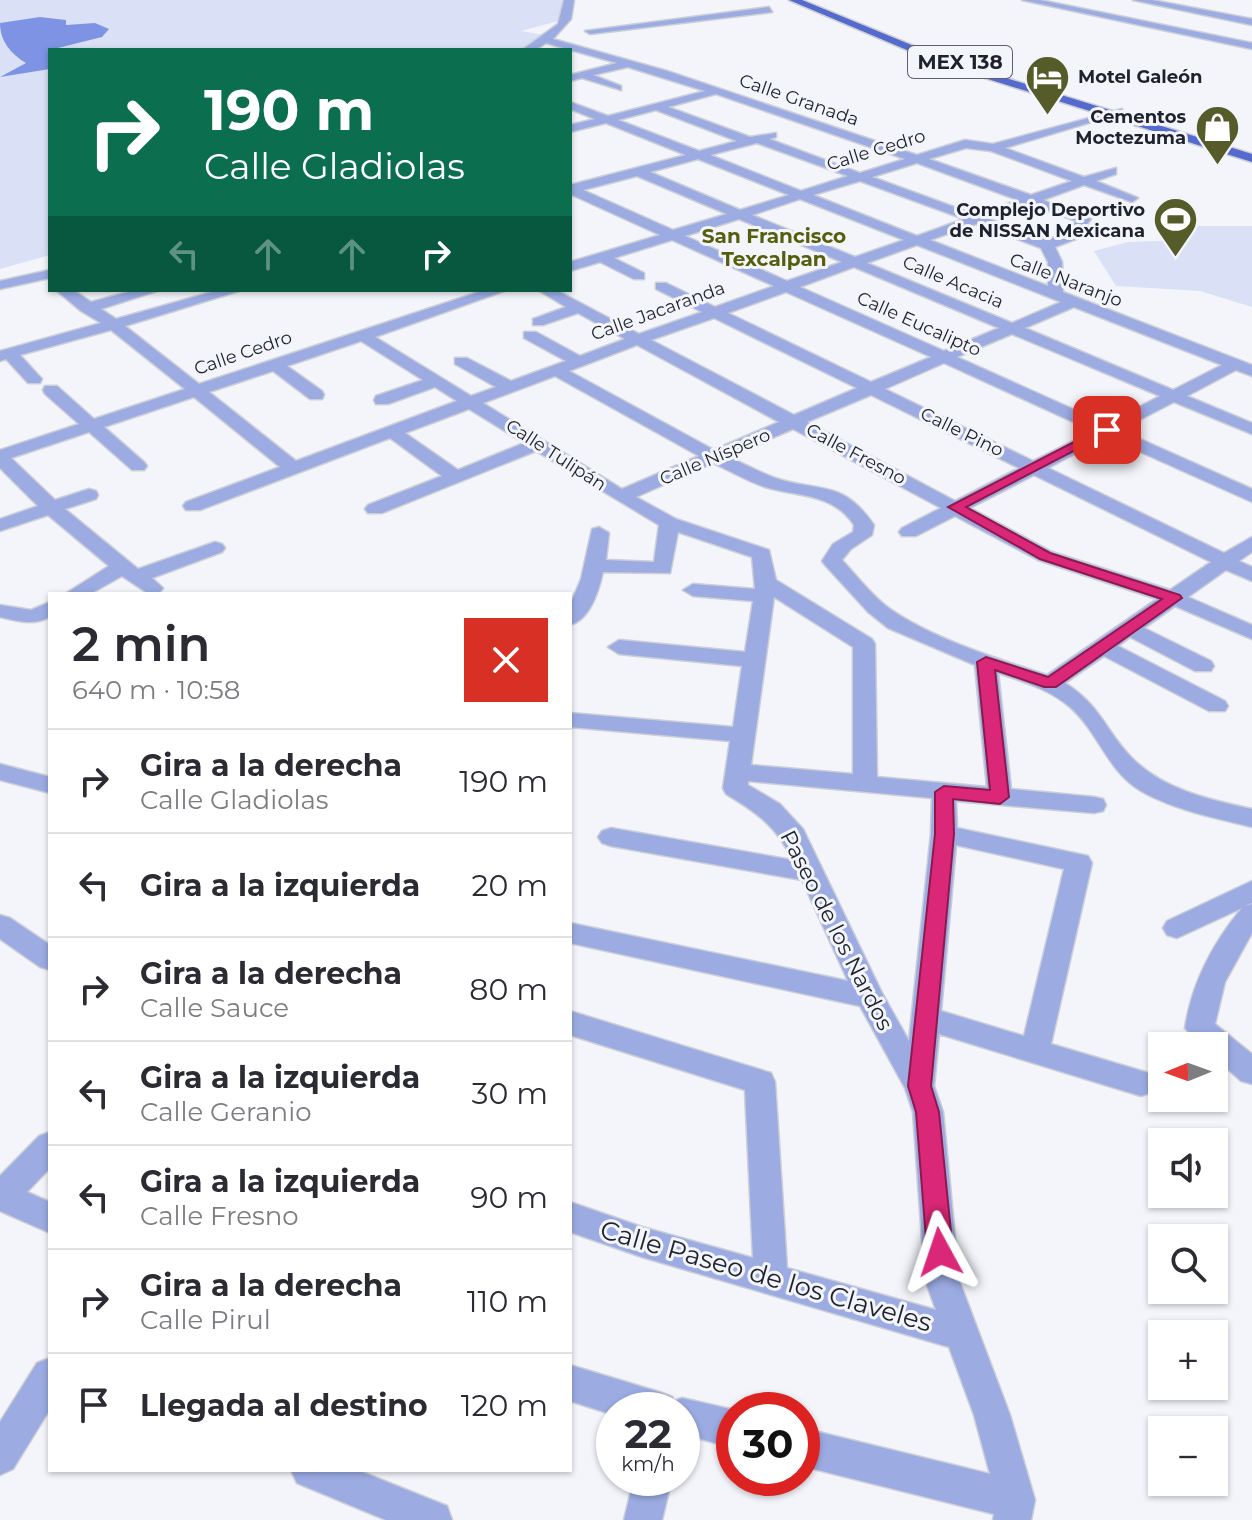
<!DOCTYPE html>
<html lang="es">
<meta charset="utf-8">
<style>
body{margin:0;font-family:Montserrat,sans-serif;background:#f2f2f3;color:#2b2b33;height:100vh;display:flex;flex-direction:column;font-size:30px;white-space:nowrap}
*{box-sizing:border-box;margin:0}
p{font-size:26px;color:#7c7c81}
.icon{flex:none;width:44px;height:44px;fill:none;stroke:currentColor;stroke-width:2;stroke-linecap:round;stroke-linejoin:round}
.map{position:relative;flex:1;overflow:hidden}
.sheet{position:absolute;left:48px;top:592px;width:524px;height:880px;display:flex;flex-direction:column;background:#fff;border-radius:0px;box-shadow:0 2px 6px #0004}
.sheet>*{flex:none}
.guide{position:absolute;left:48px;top:48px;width:524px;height:244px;border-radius:0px;box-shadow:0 2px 6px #0004;background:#0b6e4f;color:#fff;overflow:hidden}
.needle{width:52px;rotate:269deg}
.controls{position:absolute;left:1148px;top:1032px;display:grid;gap:16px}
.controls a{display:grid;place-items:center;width:80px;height:80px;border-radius:0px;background:#fff;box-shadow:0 2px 6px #0004;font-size:40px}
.speed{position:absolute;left:596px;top:1392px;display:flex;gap:16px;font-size:40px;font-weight:700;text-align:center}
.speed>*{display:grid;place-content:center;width:104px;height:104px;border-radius:50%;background:#fff;box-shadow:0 2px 6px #0004;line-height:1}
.speed small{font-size:20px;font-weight:400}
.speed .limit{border:12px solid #d22;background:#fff;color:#111}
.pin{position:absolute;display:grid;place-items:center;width:68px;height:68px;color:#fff;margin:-34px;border-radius:16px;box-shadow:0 4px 12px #0006}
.me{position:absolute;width:88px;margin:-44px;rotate:355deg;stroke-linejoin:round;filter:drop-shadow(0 0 6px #0008)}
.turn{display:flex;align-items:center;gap:28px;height:168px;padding:0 24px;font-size:36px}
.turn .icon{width:104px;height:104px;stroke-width:2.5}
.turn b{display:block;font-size:56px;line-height:68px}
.lanes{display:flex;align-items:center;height:76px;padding:0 24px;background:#0003;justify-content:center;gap:40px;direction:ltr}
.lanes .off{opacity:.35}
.round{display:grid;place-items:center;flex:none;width:84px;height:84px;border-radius:0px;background:#f2f2f3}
.overview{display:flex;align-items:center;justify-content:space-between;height:136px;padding:0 24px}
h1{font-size:48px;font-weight:600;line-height:60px}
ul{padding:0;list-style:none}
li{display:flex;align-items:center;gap:24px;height:104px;padding:0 24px;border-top:2px solid #e1e1e2}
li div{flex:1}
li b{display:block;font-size:30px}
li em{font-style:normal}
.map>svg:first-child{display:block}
.green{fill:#dae1f7}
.water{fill:#7e93e4}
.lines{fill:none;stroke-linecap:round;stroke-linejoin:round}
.minor-casing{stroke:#cdcfd6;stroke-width:3}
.major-casing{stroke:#cdcfd6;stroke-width:3}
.minor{fill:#9cace3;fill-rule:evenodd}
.major{fill:#556acd;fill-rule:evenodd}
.route{fill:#db2777;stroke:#8e194d;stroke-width:2}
.labels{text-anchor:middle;stroke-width:6;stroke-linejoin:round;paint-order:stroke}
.far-poi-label{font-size:18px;font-weight:bold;fill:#1e222c;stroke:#f3f5fb;text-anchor:end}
.far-street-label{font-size:18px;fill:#1e222c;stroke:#f3f5fb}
.shield{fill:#f3f5fb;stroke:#5e616a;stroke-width:2}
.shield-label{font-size:20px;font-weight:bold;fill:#1e222c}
.far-neighbourhood-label{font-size:20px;font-weight:bold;fill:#555e0b;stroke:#f3f5fb}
.street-label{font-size:22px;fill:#1e222c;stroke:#f3f5fb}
.near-street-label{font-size:26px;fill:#1e222c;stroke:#f3f5fb}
</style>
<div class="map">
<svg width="1252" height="1520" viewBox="0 0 1252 1520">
<rect width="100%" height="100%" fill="#f3f5fb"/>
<!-- green -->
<g class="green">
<path d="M0,0H562V20L521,31L544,35L521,50H50V255L0,269Z"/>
<path d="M1172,226H1252V307L1200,291L1116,286L1094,251L1128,242L1181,240Z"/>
</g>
<!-- water -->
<path class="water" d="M40,17L66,20V25L95,23L109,29L102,37L50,50V69L0,77L26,63C11,54 0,41 0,23Z"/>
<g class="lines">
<defs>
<g id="minor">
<path d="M564,0H574L571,19L553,39L667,71L917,155L965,140L993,144L1122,109V113L1005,148L1084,177L1116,168V174L1096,181L1138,198L1132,202L1084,185L1043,200L1091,219L1076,239L1055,247L1062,262L1063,292L1252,365V376L1236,370L1187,396L1252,423V434L1174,402L1120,430L1252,489V502L1107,437L1048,468L1224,553L1252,537V552L1239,561L1252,567V581L1226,570L1188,597L1252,625V639L1175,606L1144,628L1211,661L1214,666L1211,671H1195L1130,637L1118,646L1225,701L1228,706L1225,711H1209L1104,656L1065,683C1101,706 1104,728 1130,756C1161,789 1209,800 1252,809V827C1216,818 1174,810 1141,791C1107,771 1098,731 1070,707C1049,689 1024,682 998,673L1011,789L1094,797L1103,799L1106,805L1103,811L1094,813L956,801L957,828L1088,856L1092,863L1051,1044L1152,1074L1156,1083L1152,1092L1141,1096L939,1034L934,1086L943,1112L959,1280L1010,1415L1035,1500L1031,1520H993L994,1514L802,1466V1428L990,1474L974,1415L949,1347L642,1257L570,1232V1202L642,1227L753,1258L745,1090L570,1035V1011L771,1073L775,1082L787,1268L936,1310L925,1280L913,1112L905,1088L860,1006L570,943V923L848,981L802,880L611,846L602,843L598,837L602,831L611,828L792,860C778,827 756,812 726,794L723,788L730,741L570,727V713L733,727L742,666L619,654L608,647L619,640L745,652L753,601L693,596L683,590L693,584L755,589L752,557L678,532L670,573L603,572C599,590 590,620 570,625V605L581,579L592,529L599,527L609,533L606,560L654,562L659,525L536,451L382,513H368L365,509L368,505L442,476L390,438L200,510H186L183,506L186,502L280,467L194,397L104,427L144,462L147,466L144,470H132L89,432L11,458L55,500L89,489L96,491L98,495L96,499L65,509L138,569L215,542L222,544L225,548L222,552L152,578L163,588L160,592H146L122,576L90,594H65L109,566L48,515L0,531V519L38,506L0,468V450L79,424L45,394L43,390L45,386H57L94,419L185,389L111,330L20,355L42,379L40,383H28L6,359L0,361V351L101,323L81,311L56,290H73L91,302L136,290H160L101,309L116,319L219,290H242L125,326L199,384L485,290H507L375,337L471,396L496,387L455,364V358H467L511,381L566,361L524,338V332H536L580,356L625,339L578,313L543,325H533V319L566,307L538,290H556L639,334L702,312L656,289V283H666L715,307L774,286L672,240L614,258L644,273V279H634L600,262L570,271V262L660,235L570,194V185L686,155L606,123L570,132V125L595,119L570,109V102L608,116L705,91L628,67L593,75L621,86V90L582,78L570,81V75L617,63L546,43L535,50H522L558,24ZM716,94L905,159L860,173L769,139L776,137V133L750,137L668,107ZM656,110L737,141L699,151L618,120ZM757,143L848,176L801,191L710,155ZM966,148L991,151L1072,181L1031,195L929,159ZM698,159L789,195L740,210L650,172ZM917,163L1018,200L976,215L872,177ZM637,176L727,214L673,230L583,190ZM860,181L964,219L917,236L813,195ZM800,199L904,240L855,257L752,215ZM1031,204L1076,221L1066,233L1047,240L989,219ZM739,219L842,262L787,281L685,236ZM976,224L1041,248L1048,262V286L930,240ZM917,245L1051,298L1061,302L1012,323L867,263ZM854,267L999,328L944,351L800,287ZM786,292L931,357L871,382L728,313ZM1074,307L1222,365L1173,390L1025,328ZM714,318L857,388L794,415L651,340ZM1012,334L1160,396L1106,424L957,357ZM361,341L423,380L376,396L374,400L376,404H388L435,387L457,401L296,461L209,392L273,371L310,399H322L324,395L322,391L287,366ZM637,345L779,422L714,450L569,371ZM944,363L1093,431L1033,461L885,389ZM555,376L699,456L622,489L483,403ZM871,395L1019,468L955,501L807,422ZM469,409L524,443L458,470L405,433ZM793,429L941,508L902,528L899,532L902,536H916L955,516L1038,560L1157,599L1047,675C998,659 927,637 886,606C870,593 856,575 842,560L851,549L872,535L874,525C842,479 821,493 775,478C759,472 743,463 728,457ZM713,463C730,471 747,481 765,487C799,497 833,493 854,525L853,532L833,544L822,561L825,565L868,612L888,628L975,665L987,787L877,777L875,644L872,639L776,580L769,550L676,519L636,497ZM1034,475L1211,562L1170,590L1052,552L970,508ZM774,597L853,647V774L751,765ZM748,781L932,798L931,834L909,1041L882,993L803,829L780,804L748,785ZM956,845L1064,869L1024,1036L941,1011Z"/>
<path d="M1022,0H1040L1252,43V49Z"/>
<path d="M1133,0H1152L1252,19V25Z"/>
<path d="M769,7L772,12L590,34L585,31Z"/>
<path d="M50,270V278L0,289V281Z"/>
<path d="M50,602V617C33,626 18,621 0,617V605L31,610Z"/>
<path d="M0,764L50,777V793L0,780Z"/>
<path d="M1252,881V903L1244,906L1252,904V933L1225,982L1215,1024L1252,1054V1084L1241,1081L1214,1057V1046H1201L1185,1028C1192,982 1213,943 1242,908L1177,938L1167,935L1163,928L1167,921Z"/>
<path d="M0,915L10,918L50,945V970L40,967L0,939Z"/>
<path d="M50,1132V1168L27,1192L50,1202V1233L0,1211V1176L39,1136Z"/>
<path d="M50,1358V1409L13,1469L0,1475V1422L37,1363Z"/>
<path d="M570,1365L659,1392L672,1397L674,1401L682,1398L734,1410V1448L682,1434V1410H614V1415L570,1401Z"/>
<path d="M291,1470H357L447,1506L452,1520H386L297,1483Z"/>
<path d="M634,1478H672L662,1520H624Z"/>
</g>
<path id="major" d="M789,0H802L948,60L1252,154V162L940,64Z"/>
</defs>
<!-- minor casing -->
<use href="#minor" class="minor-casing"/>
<!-- major casing -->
<use href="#major" class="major-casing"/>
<!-- minor -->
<use href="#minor" class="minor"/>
<!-- major -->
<use href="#major" class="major"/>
</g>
<!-- route -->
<path class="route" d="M1103,427L1114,430L966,507L1050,553L1180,595L1182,598L1056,687H1044L995,670L1009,797L1000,804L953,799L954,834L931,1086L939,1112L953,1252L949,1261L940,1264L931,1261L927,1252L916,1112L908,1086L935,834V792L944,786L990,790L977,662L986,657L1048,677L1162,599L1040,559L948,507Z"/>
<!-- icons -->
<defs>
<symbol id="hotel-pin" viewBox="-11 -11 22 30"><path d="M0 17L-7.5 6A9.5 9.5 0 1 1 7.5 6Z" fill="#555c2a" stroke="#f3f5fb"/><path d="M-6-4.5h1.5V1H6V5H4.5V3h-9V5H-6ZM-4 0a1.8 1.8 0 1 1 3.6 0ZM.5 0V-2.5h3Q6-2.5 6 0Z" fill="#fff"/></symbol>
<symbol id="shop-pin" viewBox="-11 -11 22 30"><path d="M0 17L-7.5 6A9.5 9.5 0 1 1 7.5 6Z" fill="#555c2a" stroke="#f3f5fb"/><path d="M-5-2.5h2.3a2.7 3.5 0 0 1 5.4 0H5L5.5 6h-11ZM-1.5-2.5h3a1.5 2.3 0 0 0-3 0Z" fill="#fff"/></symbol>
<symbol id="stadium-pin" viewBox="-11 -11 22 30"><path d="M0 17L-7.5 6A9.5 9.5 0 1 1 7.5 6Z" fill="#555c2a" stroke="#f3f5fb"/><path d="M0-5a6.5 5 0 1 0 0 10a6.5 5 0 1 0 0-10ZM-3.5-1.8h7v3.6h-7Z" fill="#fff"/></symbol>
</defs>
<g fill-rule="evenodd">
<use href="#hotel-pin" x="1022" y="52" width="51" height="69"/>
<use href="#shop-pin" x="1192" y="102" width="51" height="69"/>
<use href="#stadium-pin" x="1150" y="194" width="51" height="69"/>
</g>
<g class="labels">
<!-- far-poi labels -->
<g class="far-poi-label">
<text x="1078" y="83" text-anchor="start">Motel Galeón</text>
<text x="1186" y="123">Cementos<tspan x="1186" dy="21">Moctezuma</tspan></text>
<text x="1145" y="216">Complejo Deportivo<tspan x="1145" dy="21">de NISSAN Mexicana</tspan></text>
</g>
<!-- far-street labels -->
<g class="far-street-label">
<text transform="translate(799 100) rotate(19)" y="6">Calle Granada</text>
<text transform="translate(876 150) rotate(-17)" y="6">Calle Cedro</text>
<text transform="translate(1066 280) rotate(21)" y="6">Calle Naranjo</text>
<text transform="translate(953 282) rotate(23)" y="6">Calle Acacia</text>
<text transform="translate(658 311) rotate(-20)" y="6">Calle Jacaranda</text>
<text transform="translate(919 324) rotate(24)" y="6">Calle Eucalipto</text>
<text transform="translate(243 353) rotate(-19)" y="6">Calle Cedro</text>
<text transform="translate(962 432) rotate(26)" y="6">Calle Pino</text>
<text transform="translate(856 454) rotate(28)" y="6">Calle Fresno</text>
<text transform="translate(556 455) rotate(33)" y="6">Calle Tulipán</text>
<text transform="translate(715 457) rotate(-23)" y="6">Calle Níspero</text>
</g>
<!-- shield labels -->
<rect class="shield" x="908" y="46" width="104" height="32" rx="6"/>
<g class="shield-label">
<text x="960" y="69">MEX 138</text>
</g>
<!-- far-neighbourhood labels -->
<g class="far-neighbourhood-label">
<text x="774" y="243">San Francisco<tspan x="774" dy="23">Texcalpan</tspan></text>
</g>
<!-- street labels -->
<g class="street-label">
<text transform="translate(837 930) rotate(63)" y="8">Paseo de los Nardos</text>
</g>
<!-- near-street labels -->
<g class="near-street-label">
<text transform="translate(766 1276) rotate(16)" y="9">Calle Paseo de los Claveles</text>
</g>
</g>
</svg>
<div class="controls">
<a><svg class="needle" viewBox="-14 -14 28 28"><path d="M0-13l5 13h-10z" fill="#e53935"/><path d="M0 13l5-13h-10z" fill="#7c7c81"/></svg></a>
<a><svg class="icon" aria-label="sound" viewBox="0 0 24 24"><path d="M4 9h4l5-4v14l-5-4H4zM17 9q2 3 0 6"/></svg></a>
<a><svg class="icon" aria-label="search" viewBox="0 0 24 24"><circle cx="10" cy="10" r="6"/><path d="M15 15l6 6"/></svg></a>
<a>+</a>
<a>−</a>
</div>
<div class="speed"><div>22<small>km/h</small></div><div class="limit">30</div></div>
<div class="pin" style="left:1107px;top:430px;background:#d93025"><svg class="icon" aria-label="arrive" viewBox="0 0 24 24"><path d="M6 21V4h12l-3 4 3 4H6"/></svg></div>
<svg class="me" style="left:940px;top:1252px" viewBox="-20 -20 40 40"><path d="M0-17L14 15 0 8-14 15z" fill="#db2777" stroke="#fff" stroke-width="4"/></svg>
<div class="guide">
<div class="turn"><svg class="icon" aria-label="right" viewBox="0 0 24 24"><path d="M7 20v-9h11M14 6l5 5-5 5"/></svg><div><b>190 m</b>Calle Gladiolas</div></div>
<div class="lanes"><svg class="icon off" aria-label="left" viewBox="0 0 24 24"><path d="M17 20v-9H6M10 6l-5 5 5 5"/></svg><svg class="icon off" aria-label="ahead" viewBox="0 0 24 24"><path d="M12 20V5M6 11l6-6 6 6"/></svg><svg class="icon off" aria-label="ahead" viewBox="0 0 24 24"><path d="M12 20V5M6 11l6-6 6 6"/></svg><svg class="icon" aria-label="right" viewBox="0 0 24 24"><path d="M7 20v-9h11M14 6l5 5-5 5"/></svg></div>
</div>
<section class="sheet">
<div class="overview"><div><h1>2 min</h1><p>640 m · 10:58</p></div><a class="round" style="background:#d93025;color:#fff"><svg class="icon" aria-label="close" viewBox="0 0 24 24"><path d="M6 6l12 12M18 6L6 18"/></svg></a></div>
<ul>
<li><svg class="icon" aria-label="right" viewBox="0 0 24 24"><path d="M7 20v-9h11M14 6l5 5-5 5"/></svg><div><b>Gira a la derecha</b><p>Calle Gladiolas</p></div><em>190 m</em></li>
<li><svg class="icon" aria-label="left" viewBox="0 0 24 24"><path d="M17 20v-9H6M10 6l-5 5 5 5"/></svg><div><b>Gira a la izquierda</b></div><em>20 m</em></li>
<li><svg class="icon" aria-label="right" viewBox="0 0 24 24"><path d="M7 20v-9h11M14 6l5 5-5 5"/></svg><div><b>Gira a la derecha</b><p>Calle Sauce</p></div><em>80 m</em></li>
<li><svg class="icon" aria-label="left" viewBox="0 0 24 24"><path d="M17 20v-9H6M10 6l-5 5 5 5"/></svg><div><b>Gira a la izquierda</b><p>Calle Geranio</p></div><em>30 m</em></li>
<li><svg class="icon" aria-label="left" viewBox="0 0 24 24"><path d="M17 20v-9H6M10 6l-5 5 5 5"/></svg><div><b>Gira a la izquierda</b><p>Calle Fresno</p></div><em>90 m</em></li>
<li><svg class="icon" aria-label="right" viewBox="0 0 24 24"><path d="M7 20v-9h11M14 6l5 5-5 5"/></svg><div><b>Gira a la derecha</b><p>Calle Pirul</p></div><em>110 m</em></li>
<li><svg class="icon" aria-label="arrive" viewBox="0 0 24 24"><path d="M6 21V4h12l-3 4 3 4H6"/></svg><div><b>Llegada al destino</b></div><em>120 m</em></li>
</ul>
</section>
</div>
